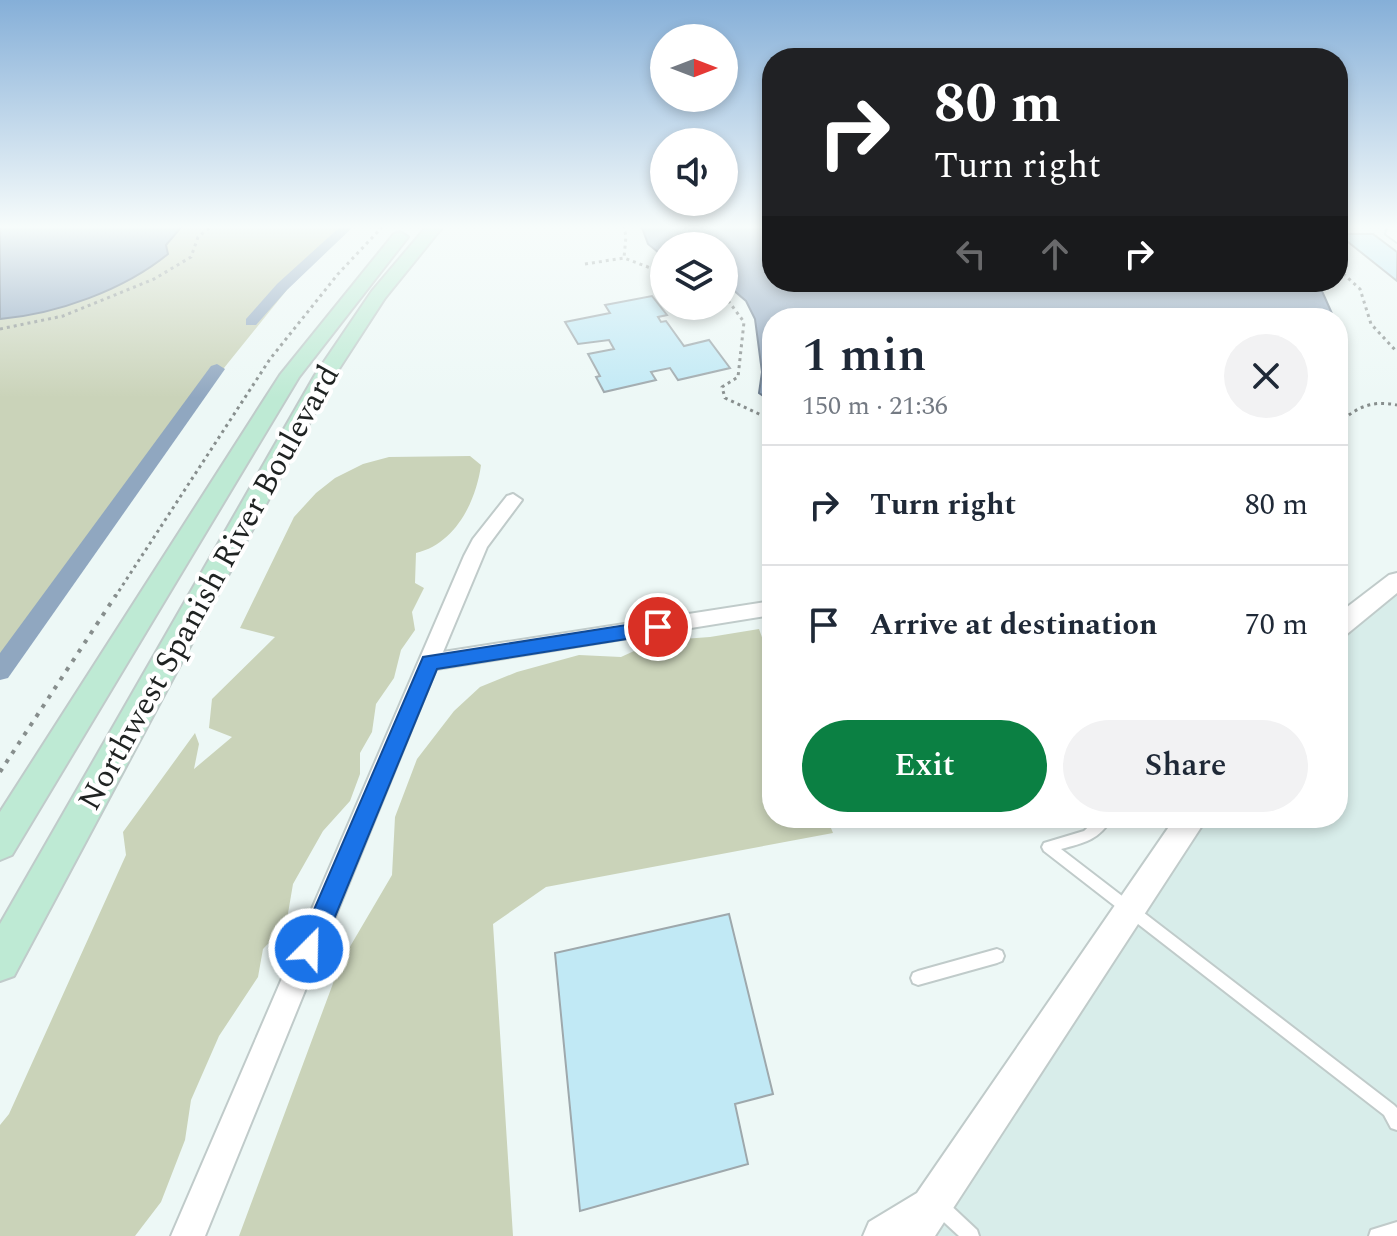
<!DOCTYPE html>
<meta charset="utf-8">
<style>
body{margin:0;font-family:Spectral,serif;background:#f2f2f3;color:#1f2937;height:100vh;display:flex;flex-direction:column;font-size:30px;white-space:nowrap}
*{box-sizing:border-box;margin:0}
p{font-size:26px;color:#747a83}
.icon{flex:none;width:44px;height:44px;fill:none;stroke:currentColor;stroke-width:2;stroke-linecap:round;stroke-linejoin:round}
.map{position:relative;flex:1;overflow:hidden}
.panel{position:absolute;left:762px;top:308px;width:586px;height:520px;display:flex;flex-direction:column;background:#fff;border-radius:32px;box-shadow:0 4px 12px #0003}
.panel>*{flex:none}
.top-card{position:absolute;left:762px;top:48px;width:586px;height:244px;border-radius:32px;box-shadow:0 4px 12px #0003;background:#202124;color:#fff;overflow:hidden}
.needle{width:52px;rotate:90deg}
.tools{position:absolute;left:650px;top:24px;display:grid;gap:16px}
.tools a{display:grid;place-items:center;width:88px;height:88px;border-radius:50%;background:#fff;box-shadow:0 4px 12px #0003;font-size:40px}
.pin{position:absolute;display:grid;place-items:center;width:68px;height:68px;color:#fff;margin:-34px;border:4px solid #fff;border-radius:50%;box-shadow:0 2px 8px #0007}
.me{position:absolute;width:88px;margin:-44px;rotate:23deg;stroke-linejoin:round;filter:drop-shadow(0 0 6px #0008)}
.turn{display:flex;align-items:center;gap:28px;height:168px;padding:0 40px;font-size:36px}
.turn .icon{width:104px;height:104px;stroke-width:2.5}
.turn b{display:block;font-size:56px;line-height:68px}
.lanes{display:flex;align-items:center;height:76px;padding:0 40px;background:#0003;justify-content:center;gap:40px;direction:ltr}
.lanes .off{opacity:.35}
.round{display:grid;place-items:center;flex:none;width:84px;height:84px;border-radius:42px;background:#f2f2f3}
.head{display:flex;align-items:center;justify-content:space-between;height:136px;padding:0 40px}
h1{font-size:48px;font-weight:600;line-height:60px}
.primary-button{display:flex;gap:16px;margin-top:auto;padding:16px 40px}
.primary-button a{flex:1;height:92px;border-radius:48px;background:#0b8043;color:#fff;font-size:32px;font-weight:600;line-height:92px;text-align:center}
.primary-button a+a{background:#f2f2f3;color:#1f2937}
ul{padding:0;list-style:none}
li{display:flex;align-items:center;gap:24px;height:120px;padding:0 40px;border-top:2px solid #e0e1e3}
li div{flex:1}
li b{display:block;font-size:30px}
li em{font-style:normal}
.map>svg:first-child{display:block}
.built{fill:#d8edea}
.green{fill:#cad3b9}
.water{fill:#90a7c0;stroke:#6e7f91;stroke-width:2}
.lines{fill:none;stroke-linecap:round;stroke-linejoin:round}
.canal{fill:#90a7c0;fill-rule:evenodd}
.building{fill:#c1e9f5;stroke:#9ea8ac;stroke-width:2}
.service-casing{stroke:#c0cbca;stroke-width:4}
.minor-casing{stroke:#c0cbca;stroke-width:4}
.tertiary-casing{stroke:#c0cbca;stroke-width:4}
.secondary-casing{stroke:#c0cbca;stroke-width:4}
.path-far1{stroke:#878e8d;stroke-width:3;stroke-dasharray:3 4;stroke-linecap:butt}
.path{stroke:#878e8d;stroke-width:4;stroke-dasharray:4 7;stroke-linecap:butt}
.service{fill:#fff;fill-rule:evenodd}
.minor{fill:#fff;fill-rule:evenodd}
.tertiary{fill:#fff;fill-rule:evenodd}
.secondary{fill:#beead4;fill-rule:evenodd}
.route{fill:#1a73e8;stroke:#114b97;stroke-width:2}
.labels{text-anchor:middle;stroke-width:8;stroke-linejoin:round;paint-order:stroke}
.street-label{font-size:32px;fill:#1f2322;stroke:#fff}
</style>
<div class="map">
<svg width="1397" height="1236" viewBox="0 0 1397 1236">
<rect width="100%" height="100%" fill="#edf8f6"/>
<!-- built -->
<path class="built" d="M1397,581V1236H911L1192,818H1338V627Z"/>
<!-- green -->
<g class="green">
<path d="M0,225H353L303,270L70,559L0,655Z"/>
<path d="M470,456L481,465C476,502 455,544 416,553L415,583L424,588L412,612L415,630L401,650L394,678L376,704L372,732L360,753V774L350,801L323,831L293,884L286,925L263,949L258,977L219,1036L191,1100L185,1140L161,1202L135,1236H0V1125L9,1114L126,855L123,832L195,733L199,744L194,769L232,737L209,728L212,699L275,637L240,628L294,517L316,493L335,478L363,464L389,457Z"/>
<path d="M759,629L772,665V818H827L833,833L546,887L493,924L513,1236H239L341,962L392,875L395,817L417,759L454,711L480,687L517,672L579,655L621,657L656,641L710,637Z"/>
</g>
<!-- water -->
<g class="water">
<path d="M0,225H183L166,245L168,254C124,290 57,314 0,319Z"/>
<path d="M641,225H772V282H1318L1334,318H772V402L759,393L762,372L755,319L746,301L724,282V246H664V257L648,244Z"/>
</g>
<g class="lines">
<!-- canal -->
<g class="canal">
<path d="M342,225H355L287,290L256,325H246V319L277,284Z"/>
<path d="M217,364L225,369L8,678L0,680V653L211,366Z"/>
</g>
</g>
<!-- building -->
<g class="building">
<path d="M1338,234H1373L1397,252V281Z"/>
<path d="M652,296L667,315L658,317L661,322L666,321L684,346L709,340L730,368L678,380L670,368L651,372L656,380L604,392L596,377L600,376L588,354L614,349L609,340L578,344L565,322L610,313L605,305Z"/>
<path d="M729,914L773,1094L735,1104L748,1164L580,1211L555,953Z"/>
</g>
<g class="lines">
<defs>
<g id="service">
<path d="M1098,818H1112C1099,840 1084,843 1061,849L1394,1105L1397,1108V1130L1391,1128L1384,1115L1044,851L1042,847L1044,843L1084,831Z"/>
<path d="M997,949L1002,951L1004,956L1002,961L997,963L918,985L913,983L911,978L913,973L918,971Z"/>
<path d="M939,1198L945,1200L977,1230L979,1236H959L933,1212L931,1206L933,1200Z"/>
<path d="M1397,1222V1236H1369L1371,1230Z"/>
</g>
<g id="minor">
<path d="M1397,227V242L1386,234L1388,228Z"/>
<path d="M513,494L522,500L487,547L443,652L772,601V615L436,669L205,1236H171L464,556L473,539L507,496Z"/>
</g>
<g id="tertiary">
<path d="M1397,573V593L1347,634L1338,636V614L1389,575Z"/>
<path d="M1175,818H1207L935,1236H863L869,1222L917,1193Z"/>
</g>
<g id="secondary">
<path d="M428,225H444L385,298L335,375L14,976L0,981V924L315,375L372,291Z"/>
<path d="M400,232L408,237L299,377L12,855L0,860V812L280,375L394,234Z"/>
</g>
</defs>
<!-- service casing -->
<use href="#service" class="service-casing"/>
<!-- minor casing -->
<use href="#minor" class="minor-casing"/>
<!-- tertiary casing -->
<use href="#tertiary" class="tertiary-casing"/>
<!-- secondary casing -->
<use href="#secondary" class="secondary-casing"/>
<!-- path-far1 -->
<g class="path-far1">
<path d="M623,225L626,236L624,258"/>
<path d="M585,264L624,258L664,273"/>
<path d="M1338,269L1360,289L1371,324L1397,352"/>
<path d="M724,295L744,322L738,377L722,387L725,398L772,420"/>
<path d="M0,329L63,316L154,279L191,257L198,237L213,225"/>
<path d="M1338,424C1357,407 1371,400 1397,405"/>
<path d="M115,597L270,359L338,274L384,225"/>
</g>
<!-- path -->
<path class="path" d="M0,772L116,595"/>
<!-- service -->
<use href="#service" class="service"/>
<!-- minor -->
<use href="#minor" class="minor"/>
<!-- tertiary -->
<use href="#tertiary" class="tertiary"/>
<!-- secondary -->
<use href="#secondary" class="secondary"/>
</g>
<!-- sky -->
<linearGradient id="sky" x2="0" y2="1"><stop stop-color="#85afd8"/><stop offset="0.57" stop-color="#f7fcfb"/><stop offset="1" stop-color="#f7fcfb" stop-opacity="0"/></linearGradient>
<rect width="1397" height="398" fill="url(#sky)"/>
<!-- route -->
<path class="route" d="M658,620L667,627L658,634L437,669L318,958L309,962L300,958L297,949L423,657Z"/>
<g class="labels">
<!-- street labels -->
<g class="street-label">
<text transform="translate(208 587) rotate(-61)" y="11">Northwest Spanish River Boulevard</text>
</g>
</g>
</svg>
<div class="tools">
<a><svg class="needle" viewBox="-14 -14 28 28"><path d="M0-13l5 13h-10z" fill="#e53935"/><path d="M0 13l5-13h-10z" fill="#747a83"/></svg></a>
<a><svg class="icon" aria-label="sound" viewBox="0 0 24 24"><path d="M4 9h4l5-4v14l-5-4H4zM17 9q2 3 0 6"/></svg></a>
<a><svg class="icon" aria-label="layers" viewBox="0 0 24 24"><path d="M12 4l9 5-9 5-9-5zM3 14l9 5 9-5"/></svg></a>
</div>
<div class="pin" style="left:658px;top:627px;background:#d93025"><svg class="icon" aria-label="arrive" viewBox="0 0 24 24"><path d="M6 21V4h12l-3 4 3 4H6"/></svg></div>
<svg class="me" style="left:309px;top:949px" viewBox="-20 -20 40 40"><circle r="17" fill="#1a73e8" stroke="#fff" stroke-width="3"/><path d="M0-11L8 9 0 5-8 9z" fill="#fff"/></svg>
<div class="top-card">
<div class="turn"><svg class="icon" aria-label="right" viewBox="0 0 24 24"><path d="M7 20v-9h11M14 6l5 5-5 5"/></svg><div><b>80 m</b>Turn right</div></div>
<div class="lanes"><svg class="icon off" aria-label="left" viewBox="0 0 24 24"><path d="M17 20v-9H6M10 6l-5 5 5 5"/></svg><svg class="icon off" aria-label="ahead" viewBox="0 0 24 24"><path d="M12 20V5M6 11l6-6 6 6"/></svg><svg class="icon" aria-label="right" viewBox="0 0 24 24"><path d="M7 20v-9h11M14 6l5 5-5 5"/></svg></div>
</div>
<section class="panel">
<div class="head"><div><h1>1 min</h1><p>150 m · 21:36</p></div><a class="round"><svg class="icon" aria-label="close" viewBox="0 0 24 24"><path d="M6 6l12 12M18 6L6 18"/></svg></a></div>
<ul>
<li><svg class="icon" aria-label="right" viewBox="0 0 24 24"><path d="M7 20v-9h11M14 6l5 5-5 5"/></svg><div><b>Turn right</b></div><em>80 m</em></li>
<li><svg class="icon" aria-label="arrive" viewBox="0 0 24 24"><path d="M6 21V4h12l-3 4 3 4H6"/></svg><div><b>Arrive at destination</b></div><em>70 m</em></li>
</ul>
<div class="primary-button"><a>Exit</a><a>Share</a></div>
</section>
</div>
